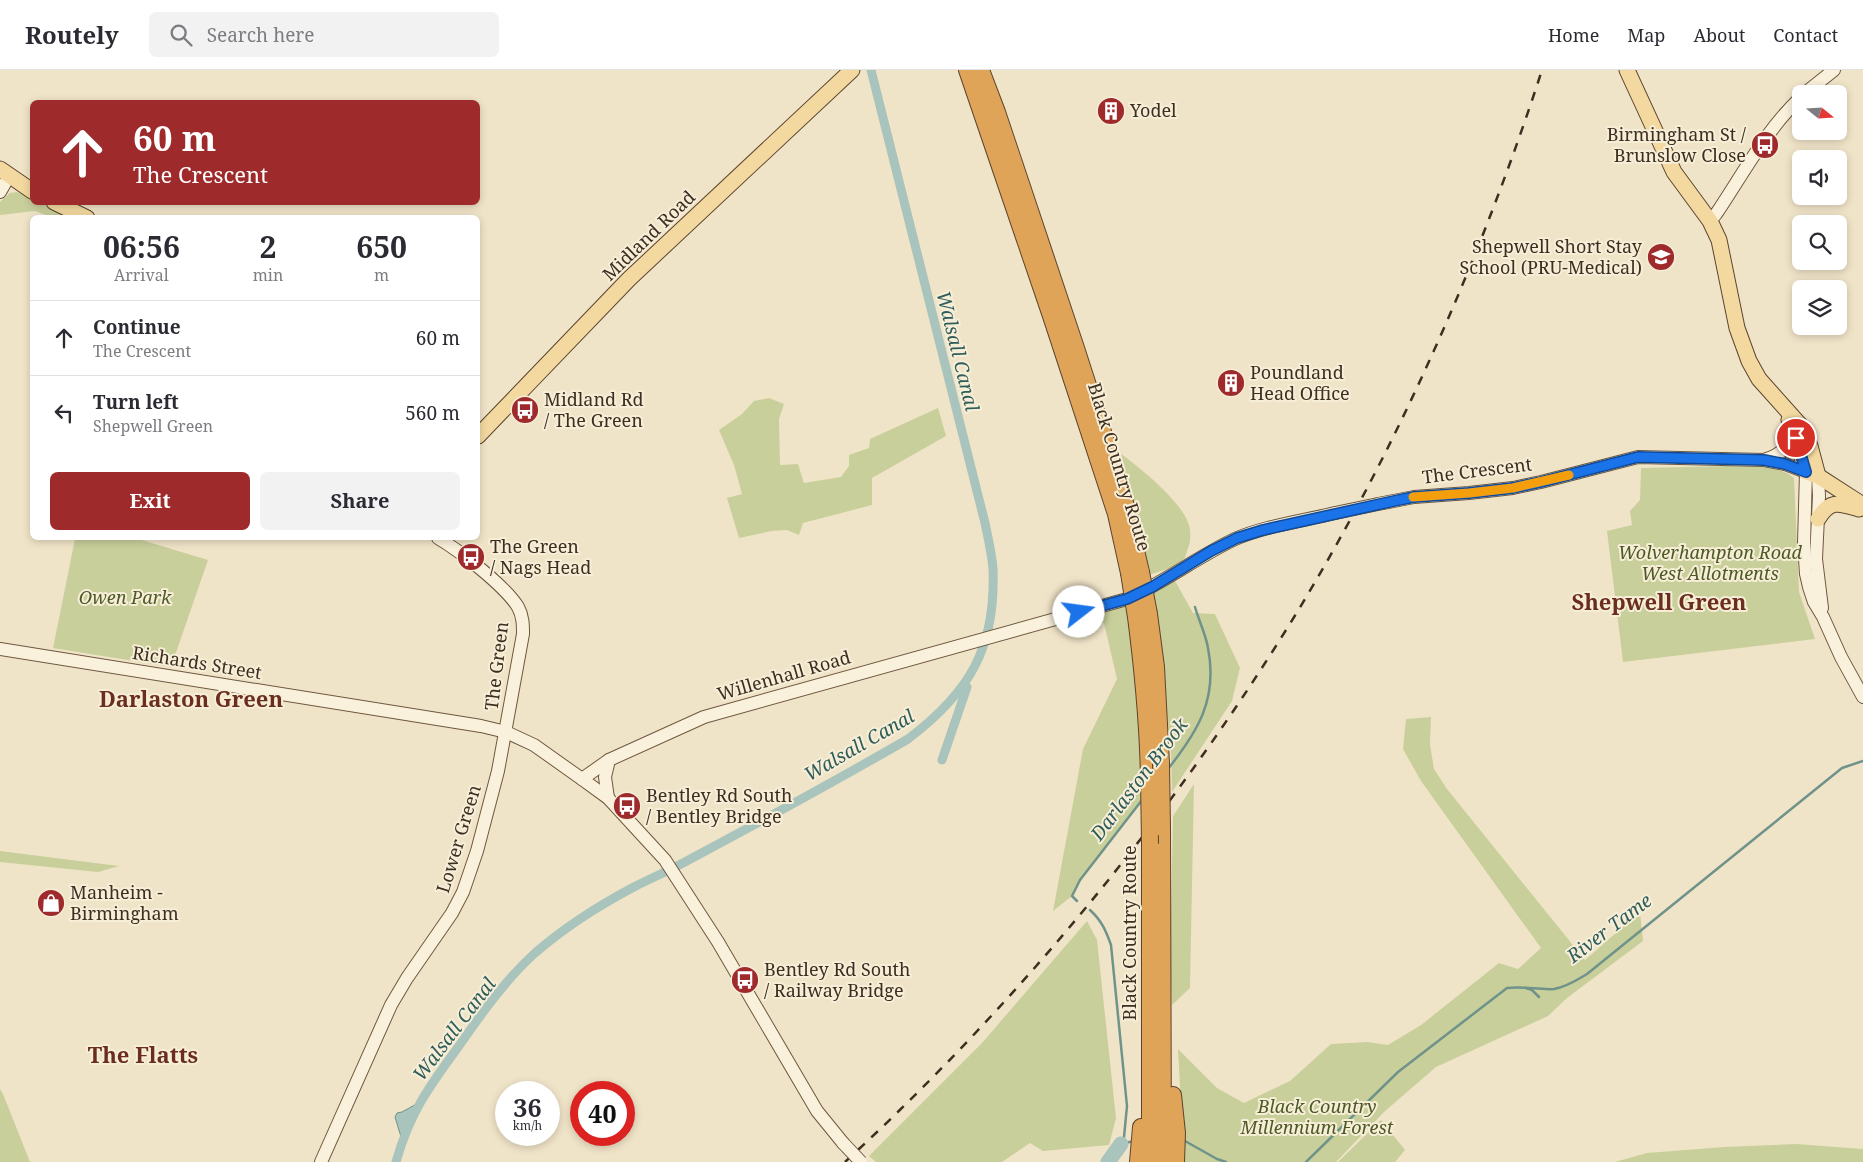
<!DOCTYPE html>
<style>
body{margin:0;font-family:"Noto Serif",serif;background:#f2f2f3;color:#2b2b33;height:100vh;display:flex;flex-direction:column;font-size:19px;white-space:nowrap}
*{box-sizing:border-box;margin:0}
p{font-size:16px;color:#7c7c81}
.icon{flex:none;width:28px;height:28px;fill:none;stroke:currentColor;stroke-width:2;stroke-linecap:round;stroke-linejoin:round}
.map{position:relative;flex:1;overflow:hidden}
.sheet{position:absolute;left:30px;top:145px;width:450px;height:325px;display:flex;flex-direction:column;background:#fff;border-radius:8px;box-shadow:0 2px 8px #0003}
.sheet>*{flex:none}
.hud{position:absolute;left:30px;top:30px;width:450px;height:105px;border-radius:8px;box-shadow:0 2px 8px #0003;background:#9e2a2b;color:#fff;overflow:hidden}
.needle{width:32px;rotate:108deg}
.tools{position:absolute;left:1792px;top:15px;display:grid;gap:10px}
.tools a{display:grid;place-items:center;width:55px;height:55px;border-radius:8px;background:#fff;box-shadow:0 2px 8px #0003;font-size:25px}
.speed{position:absolute;left:495px;top:1011px;display:flex;gap:10px;font-size:25px;font-weight:700;text-align:center}
.speed>*{display:grid;place-content:center;width:65px;height:65px;border-radius:50%;background:#fff;box-shadow:0 2px 8px #0003;line-height:1}
.speed small{font-size:12px;font-weight:400}
.speed .limit{border:8px solid #d22;background:#fff;color:#111}
.pin{position:absolute;display:grid;place-items:center;width:42px;height:42px;color:#fff;margin:-21px;border:2px solid #fff;border-radius:50%;box-shadow:0 1px 5px #0007}
.me{position:absolute;width:55px;margin:-28px;rotate:75deg;stroke-linejoin:round;filter:drop-shadow(0 0 4px #0008)}
.turn{display:flex;align-items:center;gap:18px;height:105px;padding:0 20px;font-size:22px}
.turn .icon{width:65px;height:65px;stroke-width:2.5}
.turn b{display:block;font-size:35px;line-height:42px}
.eta{display:flex;justify-content:space-evenly;align-items:center;height:85px;text-align:center}
.eta b{font-size:30px;font-weight:700;line-height:35px}
.primary-button{display:flex;gap:10px;margin-top:auto;padding:10px 20px}
.primary-button a{flex:1;height:58px;border-radius:8px;background:#9e2a2b;color:#fff;font-size:20px;font-weight:700;line-height:58px;text-align:center}
.primary-button a+a{background:#f2f2f3;color:#2b2b33}
ul{padding:0;list-style:none}
li{display:flex;align-items:center;gap:15px;height:75px;padding:0 20px;border-top:1px solid #e1e1e2}
li div{flex:1}
li b{display:block;font-size:19px}
li em{font-style:normal}
header{display:flex;align-items:center;gap:30px;box-sizing:border-box;height:70px;padding:0 25px;background:#fff;border-bottom:1px solid #e1e1e2}
header strong{font-size:24px}
nav{display:flex;gap:28px;margin-inline-start:auto;font-size:18px}
.search{width:350px;height:45px;background:#f2f2f3;display:flex;align-items:center;gap:12px;box-sizing:border-box;padding:0 18px;border-radius:8px;color:#7c7c81;font-size:19px}
.map>svg:first-child{display:block}
.green{fill:#c9cf9b}
.water{fill:#a9c4bc;stroke:#6f938a}
.lines{fill:none;stroke-linecap:round;stroke-linejoin:round}
.stream{stroke:#6f938a;stroke-width:2.5}
.canal{stroke:#a9c4bc;stroke-width:9}
.river{stroke:#a9c4bc;stroke-width:15}
.secondary-casing{stroke:#6f573f;stroke-width:14}
.primary-casing{stroke:#5b4430;stroke-width:17}
.highway-casing{stroke:#5b4430;stroke-width:18}
.secondary{stroke:#faf1dc;stroke-width:12}
.primary{stroke:#f3d9a0;stroke-width:15}
.highway{stroke:#e0a458;stroke-width:16}
.rail{stroke:#3d2e20;stroke-width:2.5;stroke-dasharray:9 9;stroke-linecap:butt}
.secondary-bridge-casing{stroke:#6f573f;stroke-width:14;stroke-linecap:butt}
.highway-bridge-casing{stroke:#5b4430;stroke-width:18;stroke-linecap:butt}
.secondary-bridge{stroke:#faf1dc;stroke-width:12}
.highway-bridge{stroke:#e0a458;stroke-width:16}
.route-casing{stroke:#114b97;stroke-width:12}
.route{stroke:#1a73e8;stroke-width:9}
.slow{stroke:#f59e0b;stroke-width:9}
.labels{text-anchor:middle;stroke-width:4;stroke-linejoin:round;paint-order:stroke}
.poi-label{font-size:18px;fill:#3d2e20;stroke:#f7eed8;text-anchor:start}
.street-label{font-size:18px;fill:#3d2e20;stroke:#f7eed8}
.park-label{font-size:18px;font-style:italic;fill:#4d5a26;stroke:#f7eed8}
.water-label{font-size:19px;font-style:italic;fill:#2f5d5a;stroke:#f7eed8}
.district-label{font-size:22px;font-weight:bold;fill:#6b2e1e;stroke:#f7eed8}
</style>
<header>
<strong>Routely</strong>
<div class="search"><svg class="icon" aria-label="search" viewBox="0 0 24 24"><circle cx="10" cy="10" r="6"/><path d="M15 15l6 6"/></svg>Search here</div>
<nav><a>Home</a><a>Map</a><a>About</a><a>Contact</a></nav>
</header>
<div class="map">
<svg width="1863" height="1092" viewBox="0 0 1863 1092">
<rect width="100%" height="100%" fill="#f0e4c8"/>
<!-- green -->
<g class="green">
<path d="M17,122L32,129V132L42,133L77,147H52L35,141L0,145V132L10,123Z"/>
<path d="M769,328L784,334L779,349L780,395L798,394L804,413L841,407L849,396V385L869,378L870,369L938,338L946,366L872,408V435L803,453L799,465L787,460L772,461L739,468L727,428L742,424L734,395L719,360L742,344L754,331Z"/>
<path d="M1117,381C1138,396 1182,431 1189,455C1191,461 1191,472 1188,478C1187,481 1186,486 1184,489C1174,498 1161,501 1149,505Z"/>
<path d="M1728,396C1748,397 1778,394 1794,408L1799,522L1815,569L1623,592L1607,461L1632,455L1630,441L1640,430L1641,398Z"/>
<path d="M77,468H135L208,490L171,597L53,578L75,469Z"/>
<path d="M1175,511L1193,543L1215,544L1240,598L1232,631L1172,722L1171,681L1154,523Z"/>
<path d="M1127,536L1137,596L1144,728L1080,810L1072,826L1053,841L1083,679L1117,609L1104,553L1082,555L1076,550Z"/>
<path d="M1431,647L1430,675L1434,699L1447,719L1585,890L1640,842L1643,871L1567,928L1548,946L1436,997L1384,1042L1336,1092H1184L1178,979L1217,1018L1244,1033L1290,1011L1331,974L1367,972L1388,975L1421,955L1499,893L1518,899L1541,878L1421,711L1403,679L1406,649Z"/>
<path d="M1194,714L1190,918L1172,935L1170,896L1173,746Z"/>
<path d="M0,781L119,796L98,802L0,792Z"/>
<path d="M1087,851L1097,870L1116,1048L1109,1075L1043,1081L1030,1073L1002,1092H876L869,1086L982,973Z"/>
<path d="M0,1019L3,1024L30,1092H0Z"/>
<path d="M1381,1050L1405,1080L1395,1092H1338Z"/>
<path d="M1796,1074L1863,1079V1092H1615L1647,1083L1724,1077Z"/>
</g>
<!-- water -->
<path class="water" d="M420,1032L402,1070L395,1047L397,1043L402,1042Z"/>
<g class="lines">
<!-- stream -->
<g class="stream">
<path d="M1168,699C1198,661 1218,629 1208,578C1206,565 1199,551 1195,537"/>
<path d="M1077,831L1072,826L1080,810L1142,730"/>
<path d="M1090,840C1102,851 1106,861 1111,875L1127,1036L1124,1067L1121,1074"/>
<path d="M1526,918L1532,920L1539,927"/>
<path d="M1185,1071L1217,1089L1226,1092"/>
<path d="M1121,1074L1134,1071"/>
<path d="M1306,1092L1398,1002L1507,918C1523,916 1539,920 1554,919C1566,917 1577,910 1587,904L1842,698L1863,691"/>
</g>
<!-- canal -->
<g class="canal">
<path d="M942,690L967,617"/>
<path d="M396,1092C409,1045 428,1018 456,980C480,946 504,911 535,883C564,858 598,836 632,818C649,809 666,802 683,793C758,753 834,712 908,669C970,622 996,578 993,499C992,484 988,468 985,453L871,0"/>
</g>
<!-- river -->
<path class="river" d="M1108,1092L1121,1074"/>
<defs>
<g id="secondary">
<path d="M1804,24L1834,0"/>
<path d="M0,122L9,106"/>
<path d="M1710,151L1716,144C1743,104 1766,60 1801,27"/>
<path d="M1764,390C1785,383 1789,377 1790,354"/>
<path d="M1818,406L1819,426L1816,489L1822,538"/>
<path d="M1378,434L1414,427L1469,423L1513,418L1541,412L1638,387L1764,390L1785,394L1806,402L1804,473L1806,504L1809,517L1814,532L1823,547L1841,587L1863,627"/>
<path d="M0,579L481,656L506,662L534,675L582,709L608,728L665,790L718,872L817,1041L843,1073"/>
<path d="M582,709L609,690L704,647L1127,529C1165,512 1197,487 1235,469C1264,456 1303,451 1335,443"/>
<path d="M608,728L605,707L609,690"/>
<path d="M321,1092L391,935L407,908L452,843L463,822L477,781L498,701L523,564C523,555 523,546 518,537C505,516 460,481 438,468"/>
</g>
<g id="primary">
<path d="M1627,0L1674,102L1710,151L1719,170L1737,258L1749,291L1759,309L1800,355L1810,376L1818,406"/>
<path d="M0,99L32,121"/>
<path d="M54,132L87,148"/>
<path d="M1789,350L1801,383L1806,402L1818,406L1863,435"/>
<path d="M478,366L629,209L852,0"/>
<path d="M1818,449C1830,429 1839,433 1859,439"/>
</g>
<g id="highway">
<path d="M967,0L1051,246L1116,444L1129,503"/>
<path d="M981,0L997,42L1076,278L1123,424L1141,502"/>
<path d="M1149,544L1156,597L1161,693"/>
<path d="M1136,547C1143,601 1148,655 1149,709"/>
<path d="M1162,758L1163,1092"/>
<path d="M1150,774V1092"/>
<path d="M1173,1025L1177,1063L1176,1092"/>
<path d="M1138,1092L1141,1057"/>
</g>
</defs>
<!-- secondary casing -->
<use href="#secondary" class="secondary-casing"/>
<!-- primary casing -->
<use href="#primary" class="primary-casing"/>
<!-- highway casing -->
<use href="#highway" class="highway-casing"/>
<!-- secondary -->
<use href="#secondary" class="secondary"/>
<!-- primary -->
<use href="#primary" class="primary"/>
<!-- highway -->
<use href="#highway" class="highway"/>
<!-- rail -->
<path class="rail" d="M845,1092C1020,931 1175,742 1299,539C1400,372 1482,185 1542,0"/>
<defs>
<g id="secondary-bridge">
<path d="M1335,443L1378,434"/>
<path d="M843,1073L861,1092"/>
</g>
<g id="highway-bridge">
<path d="M1141,502L1149,544"/>
<path d="M1129,503L1136,547"/>
<path d="M1161,693L1162,758"/>
<path d="M1149,709L1150,774"/>
</g>
</defs>
<!-- secondary-bridge casing -->
<use href="#secondary-bridge" class="secondary-bridge-casing"/>
<!-- highway-bridge casing -->
<use href="#highway-bridge" class="highway-bridge-casing"/>
<!-- secondary-bridge -->
<use href="#secondary-bridge" class="secondary-bridge"/>
<!-- highway-bridge -->
<use href="#highway-bridge" class="highway-bridge"/>
</g>
<g class="lines">
<defs>
<path id="route" d="M1079,542L1127,529L1152,517L1211,481L1237,468L1263,460L1394,431L1414,427L1469,423L1513,418L1541,412L1638,387L1764,390L1785,394L1806,402L1796,368"/>
</defs>
<!-- route casing -->
<use href="#route" class="route-casing"/>
<!-- route -->
<use href="#route" class="route"/>
<!-- slow -->
<path class="slow" d="M1413,427L1469,423L1513,418L1569,405"/>
</g>
<!-- icons -->
<defs>
<symbol id="building-disc" viewBox="-11 -11 22 22"><circle r="9.5" fill="#9e2a2b" stroke="#f7eed8"/><path d="M-4-6H4V6H1V3H-1V6H-4ZM-2.5-4.3h1.7v1.8h-1.7ZM.8-4.3h1.7v1.8H.8ZM-2.5-1h1.7V.8h-1.7ZM.8-1h1.7V.8H.8Z" fill="#fff"/></symbol>
<symbol id="bus-disc" viewBox="-11 -11 22 22"><circle r="9.5" fill="#9e2a2b" stroke="#f7eed8"/><path d="M-5-6H5V4H4V6H2V4H-2V6H-4V4H-5ZM-3.5-4V0h7V-4ZM-3.5 1.2v1.5H-2V1.2ZM2 1.2v1.5H3.5V1.2Z" fill="#fff"/></symbol>
<symbol id="school-disc" viewBox="-11 -11 22 22"><circle r="9.5" fill="#9e2a2b" stroke="#f7eed8"/><path d="M0-5L7-2L0 1L-7-2ZM-4 1L0 2.5L4 1V4Q0 6-4 4Z" fill="#fff"/></symbol>
<symbol id="shop-disc" viewBox="-11 -11 22 22"><circle r="9.5" fill="#9e2a2b" stroke="#f7eed8"/><path d="M-5-2.5h2.3a2.7 3.5 0 0 1 5.4 0H5L5.5 6h-11ZM-1.5-2.5h3a1.5 2.3 0 0 0-3 0Z" fill="#fff"/></symbol>
</defs>
<g fill-rule="evenodd">
<use href="#building-disc" x="1095" y="25" width="32" height="32"/>
<use href="#bus-disc" x="1749" y="59" width="32" height="32"/>
<use href="#school-disc" x="1645" y="171" width="32" height="32"/>
<use href="#building-disc" x="1215" y="297" width="32" height="32"/>
<use href="#bus-disc" x="509" y="324" width="32" height="32"/>
<use href="#bus-disc" x="455" y="471" width="32" height="32"/>
<use href="#bus-disc" x="611" y="720" width="32" height="32"/>
<use href="#shop-disc" x="35" y="817" width="32" height="32"/>
<use href="#bus-disc" x="729" y="894" width="32" height="32"/>
</g>
<g class="labels">
<!-- poi labels -->
<g class="poi-label">
<text x="1130" y="47">Yodel</text>
<text x="1746" y="71" text-anchor="end">Birmingham St /<tspan x="1746" dy="21">Brunslow Close</tspan></text>
<text x="1642" y="183" text-anchor="end">Shepwell Short Stay<tspan x="1642" dy="21">School (PRU-Medical)</tspan></text>
<text x="1250" y="309">Poundland<tspan x="1250" dy="21">Head Office</tspan></text>
<text x="544" y="336">Midland Rd<tspan x="544" dy="21">/ The Green</tspan></text>
<text x="490" y="483">The Green<tspan x="490" dy="21">/ Nags Head</tspan></text>
<text x="646" y="732">Bentley Rd South<tspan x="646" dy="21">/ Bentley Bridge</tspan></text>
<text x="70" y="829">Manheim -<tspan x="70" dy="21">Birmingham</tspan></text>
<text x="764" y="906">Bentley Rd South<tspan x="764" dy="21">/ Railway Bridge</tspan></text>
</g>
<!-- street labels -->
<g class="street-label">
<text transform="translate(649 166) rotate(-44)" y="6">Midland Road</text>
<text transform="translate(1119 397) rotate(73)" y="6">Black Country Route</text>
<text transform="translate(1477 401) rotate(-7)" y="6">The Crescent</text>
<text transform="translate(197 593) rotate(9)" y="6">Richards Street</text>
<text transform="translate(497 596) rotate(-83)" y="6">The Green</text>
<text transform="translate(784 606) rotate(-16)" y="6">Willenhall Road</text>
<text transform="translate(459 769) rotate(-73)" y="6">Lower Green</text>
<text transform="translate(1130 863) rotate(-90)" y="6">Black Country Route</text>
</g>
<!-- park labels -->
<g class="park-label">
<text x="1710" y="489">Wolverhampton Road<tspan x="1710" dy="21">West Allotments</tspan></text>
<text x="125" y="534">Owen Park</text>
<text x="1317" y="1043">Black Country<tspan x="1317" dy="21">Millennium Forest</tspan></text>
</g>
<!-- water labels -->
<g class="water-label">
<text transform="translate(958 281) rotate(76)" y="7">Walsall Canal</text>
<text transform="translate(859 675) rotate(-30)" y="7">Walsall Canal</text>
<text transform="translate(1139 709) rotate(-53)" y="7">Darlaston Brook</text>
<text transform="translate(1609 858) rotate(-37)" y="7">River Tame</text>
<text transform="translate(454 959) rotate(-53)" y="7">Walsall Canal</text>
</g>
<!-- district labels -->
<g class="district-label">
<text x="1659" y="540">Shepwell Green</text>
<text x="191" y="637">Darlaston Green</text>
<text x="143" y="993">The Flatts</text>
</g>
</g>
</svg>
<div class="tools">
<a><svg class="needle" viewBox="-14 -14 28 28"><path d="M0-13l5 13h-10z" fill="#e53935"/><path d="M0 13l5-13h-10z" fill="#7c7c81"/></svg></a>
<a><svg class="icon" aria-label="sound" viewBox="0 0 24 24"><path d="M4 9h4l5-4v14l-5-4H4zM17 9q2 3 0 6"/></svg></a>
<a><svg class="icon" aria-label="search" viewBox="0 0 24 24"><circle cx="10" cy="10" r="6"/><path d="M15 15l6 6"/></svg></a>
<a><svg class="icon" aria-label="layers" viewBox="0 0 24 24"><path d="M12 4l9 5-9 5-9-5zM3 14l9 5 9-5"/></svg></a>
</div>
<div class="speed"><div>36<small>km/h</small></div><div class="limit">40</div></div>
<div class="pin" style="left:1796px;top:368px;background:#d93025"><svg class="icon" aria-label="arrive" viewBox="0 0 24 24"><path d="M6 21V4h12l-3 4 3 4H6"/></svg></div>
<svg class="me" style="left:1079px;top:542px" viewBox="-20 -20 40 40"><circle r="19" fill="#fff"/><path d="M0-13L10 11 0 6-10 11z" fill="#1a73e8"/></svg>
<div class="hud">
<div class="turn"><svg class="icon" aria-label="ahead" viewBox="0 0 24 24"><path d="M12 20V5M6 11l6-6 6 6"/></svg><div><b>60 m</b>The Crescent</div></div>
</div>
<section class="sheet">
<div class="eta">
<div><b>06:56</b><p>Arrival</p></div>
<div><b>2</b><p>min</p></div>
<div><b>650</b><p>m</p></div>
</div>
<ul>
<li><svg class="icon" aria-label="ahead" viewBox="0 0 24 24"><path d="M12 20V5M6 11l6-6 6 6"/></svg><div><b>Continue</b><p>The Crescent</p></div><em>60 m</em></li>
<li><svg class="icon" aria-label="left" viewBox="0 0 24 24"><path d="M17 20v-9H6M10 6l-5 5 5 5"/></svg><div><b>Turn left</b><p>Shepwell Green</p></div><em>560 m</em></li>
</ul>
<div class="primary-button"><a>Exit</a><a>Share</a></div>
</section>
</div>
